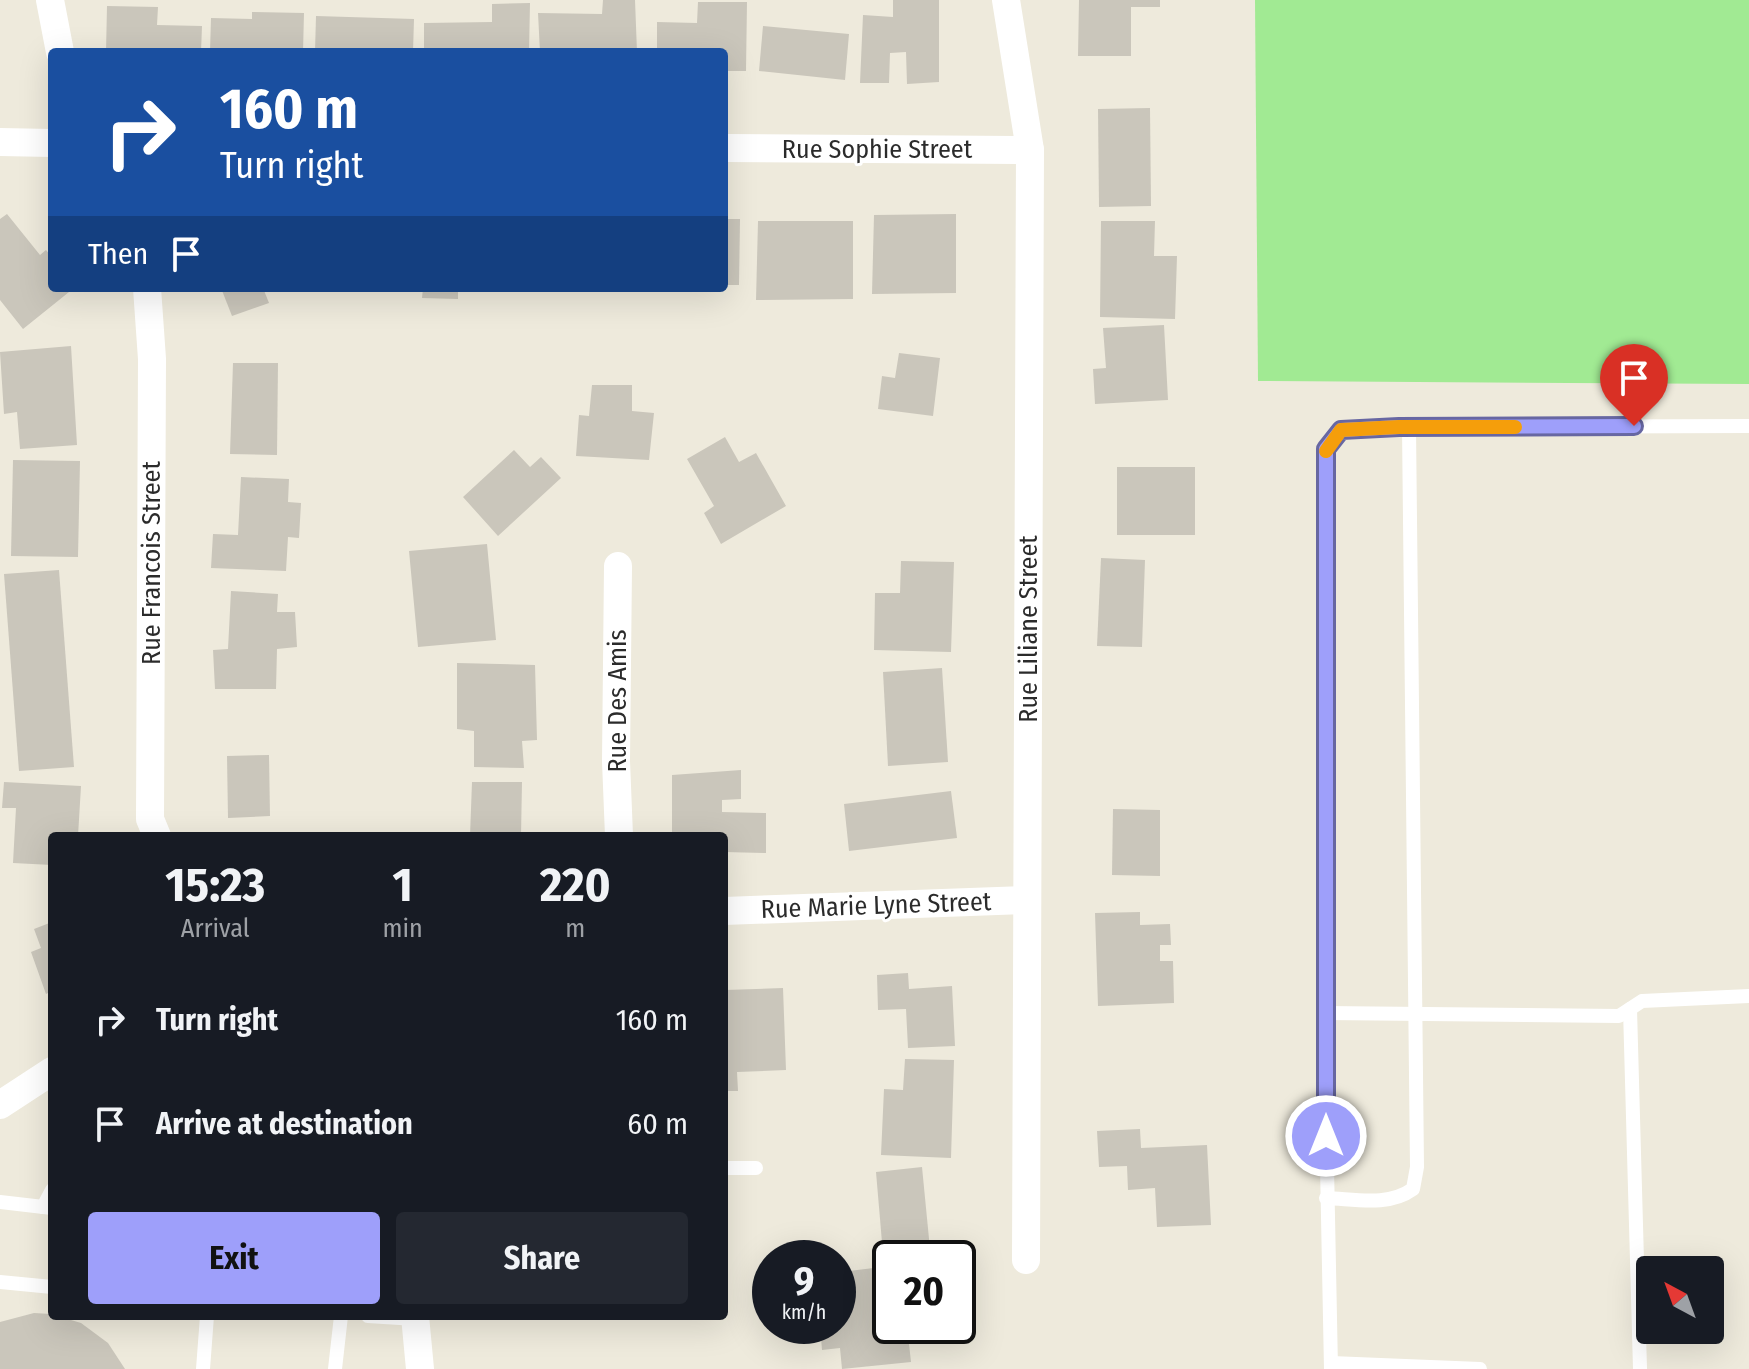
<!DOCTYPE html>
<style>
body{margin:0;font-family:"Fira Sans Condensed",sans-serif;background:#242831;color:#f1f3f6;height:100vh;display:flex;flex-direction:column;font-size:30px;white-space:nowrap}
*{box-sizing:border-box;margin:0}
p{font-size:26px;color:#9ea1a6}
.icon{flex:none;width:44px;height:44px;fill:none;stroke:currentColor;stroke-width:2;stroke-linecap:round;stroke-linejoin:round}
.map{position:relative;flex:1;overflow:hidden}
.panel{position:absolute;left:48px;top:832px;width:680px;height:488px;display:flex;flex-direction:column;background:#171b24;border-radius:8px;box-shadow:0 8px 32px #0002}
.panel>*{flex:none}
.guide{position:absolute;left:48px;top:48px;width:680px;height:244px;border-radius:8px;box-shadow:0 8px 32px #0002;background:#1a4fa0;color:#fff;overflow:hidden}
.needle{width:52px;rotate:319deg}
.controls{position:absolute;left:1636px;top:1256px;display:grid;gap:16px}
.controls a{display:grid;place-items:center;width:88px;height:88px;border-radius:8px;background:#171b24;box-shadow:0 8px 32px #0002;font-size:40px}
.speed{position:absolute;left:752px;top:1240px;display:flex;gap:16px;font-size:40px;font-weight:700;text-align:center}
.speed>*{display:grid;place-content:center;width:104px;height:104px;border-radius:50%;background:#171b24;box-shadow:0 8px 32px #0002;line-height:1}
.speed small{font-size:20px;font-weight:400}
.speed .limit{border:4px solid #111;border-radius:12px;background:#fff;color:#111}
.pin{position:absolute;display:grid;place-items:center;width:68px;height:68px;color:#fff;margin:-82px -34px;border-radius:50% 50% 50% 0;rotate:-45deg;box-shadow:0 0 8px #0007}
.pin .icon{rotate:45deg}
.me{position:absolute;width:88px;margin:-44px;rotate:0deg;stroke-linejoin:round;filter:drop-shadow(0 0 6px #0008)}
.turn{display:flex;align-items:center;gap:28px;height:168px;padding:0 40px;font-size:36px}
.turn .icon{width:104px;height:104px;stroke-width:2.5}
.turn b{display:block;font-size:56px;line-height:68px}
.then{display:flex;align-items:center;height:76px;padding:0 40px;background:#0003;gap:16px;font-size:30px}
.eta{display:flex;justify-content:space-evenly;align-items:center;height:136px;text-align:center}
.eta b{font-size:48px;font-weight:700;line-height:56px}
.primary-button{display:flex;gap:16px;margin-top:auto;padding:16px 40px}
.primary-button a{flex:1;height:92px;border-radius:8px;background:#9e9ffa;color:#111;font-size:32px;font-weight:700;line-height:92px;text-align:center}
.primary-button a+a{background:#242831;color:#f1f3f6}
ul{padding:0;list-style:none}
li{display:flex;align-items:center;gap:24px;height:104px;padding:0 40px}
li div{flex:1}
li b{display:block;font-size:30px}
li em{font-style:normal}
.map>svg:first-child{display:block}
.green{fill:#a1ea93}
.building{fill:#cac6bb}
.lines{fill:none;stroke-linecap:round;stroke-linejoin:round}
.lane{stroke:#fff;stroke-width:14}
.street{stroke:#fff;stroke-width:28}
.route-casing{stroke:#6767a2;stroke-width:20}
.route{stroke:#9e9ffa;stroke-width:14}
.slow{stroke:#f59e0b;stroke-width:14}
.labels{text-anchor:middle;stroke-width:6;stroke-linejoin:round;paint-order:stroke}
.street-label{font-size:26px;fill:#2b2b2b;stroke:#fff}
</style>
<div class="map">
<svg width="1749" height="1369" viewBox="0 0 1749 1369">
<rect width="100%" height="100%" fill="#eeeadc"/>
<!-- green -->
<path class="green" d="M1255,0H1749V384L1258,381Z"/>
<!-- building -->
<g class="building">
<path d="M603,0H635L637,52H540L538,13L602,14Z"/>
<path d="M893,0H939V82L907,84L906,52L890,53L889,83H860L863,15L893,17Z"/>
<path d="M1079,0H1160V7H1131V56H1078Z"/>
<path d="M698,2H747L746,71H724V52H657V22L697,23Z"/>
<path d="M530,3L529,52H424V23L492,22V4Z"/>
<path d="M107,6L158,7L157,25L202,26L201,52H106Z"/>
<path d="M252,12L304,13L303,52H210L211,18L252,19Z"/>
<path d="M316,16L414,19L413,52H315Z"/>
<path d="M763,26L849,34L845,80L759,71Z"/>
<path d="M1150,108L1151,206L1099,207L1098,109Z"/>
<path d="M7,214L40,255L46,250L52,257V288H74L23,329L0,300V219Z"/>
<path d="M956,214V293L872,294L874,215Z"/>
<path d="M724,219H740L739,285H724Z"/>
<path d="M758,221H853V299L756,300Z"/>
<path d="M1101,221H1155L1154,256H1177L1175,319L1100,317Z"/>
<path d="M221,288H263L269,303L232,316Z"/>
<path d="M369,288H396V292L369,290Z"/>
<path d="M423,288H458V299L422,298Z"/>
<path d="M1164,325L1168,400L1095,404L1093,369L1106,368L1103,328Z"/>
<path d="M71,346L77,445L20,449L17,412L4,414L0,352Z"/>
<path d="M899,353L940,358L933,416L878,409L882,376L895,378Z"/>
<path d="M233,363H278L277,455L230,454Z"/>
<path d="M592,385H632V411L654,413L649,460L576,456L579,415L589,416Z"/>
<path d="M725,437L739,462L756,453L786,506L721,544L704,513L714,506L687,459Z"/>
<path d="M514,450L530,467L541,457L561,478L498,536L463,497Z"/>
<path d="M13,460L80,461L78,557L11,556Z"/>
<rect x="1117" y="467" width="78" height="68"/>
<path d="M241,477L289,479L288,502L301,503L299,538L288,537L286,571L211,568L213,534L238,535Z"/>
<path d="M487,544L496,640L418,647L409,551Z"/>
<path d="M1101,558L1145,560L1142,647L1097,646Z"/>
<path d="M901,561L954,562L951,652L874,650L875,593H900Z"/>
<path d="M59,570L74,767L19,771L4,574Z"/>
<path d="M231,591L278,594L277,612H295L297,647L277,649L276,689H215L213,650L228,649Z"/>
<path d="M457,663L535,665L537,740L522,741L524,768L474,767V731L457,729Z"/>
<path d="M942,668L948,762L888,766L883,672Z"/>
<path d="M269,755L270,816L228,818L227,756Z"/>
<path d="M741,770V799L722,800V812L766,813V853L724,852V836H672V775Z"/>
<path d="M4,782L81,786L78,836H52V865L13,863L16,808H2Z"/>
<path d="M472,782H522L521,836H470Z"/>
<path d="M951,791L957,838L849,851L844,804Z"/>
<path d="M1113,809L1160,810V876L1112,875Z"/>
<path d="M1140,912V925L1170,924L1171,945H1160V961H1173L1174,1003L1098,1006L1095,913Z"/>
<path d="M52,922V991L46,994L31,952L41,948L34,929Z"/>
<path d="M908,973L909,989L952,986L955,1046L908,1048L906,1009L878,1010L877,975Z"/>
<path d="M783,988L786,1070L737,1072L738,1091H724L725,990Z"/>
<path d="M905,1059L954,1060L951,1158L881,1155L884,1089L903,1090Z"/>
<path d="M1140,1129L1141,1148L1207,1145L1211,1225L1157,1227L1155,1188L1128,1190L1127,1166L1099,1167L1097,1131Z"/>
<path d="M922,1167L930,1249L883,1254L876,1172Z"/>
<path d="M890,1266V1326H907L911,1362L842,1369L840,1348L822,1350L820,1326H838V1309L853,1308L849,1271Z"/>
<path d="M34,1313L51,1314L81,1323L108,1343L125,1369H0V1322Z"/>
</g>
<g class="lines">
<!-- lane -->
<g class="lane">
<path d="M1630,1009L1640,1369"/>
<path d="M1324,1013L1619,1016L1642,1001L1749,996"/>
<path d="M724,1168H756"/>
<path d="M1326,1198C1355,1199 1388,1207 1413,1189L1417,1167L1409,427"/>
<path d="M0,1202L52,1208"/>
<path d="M43,1207L52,1190"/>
<path d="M0,1282L52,1287"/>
<path d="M368,1316L416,1319"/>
<path d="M1331,1363L1480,1369"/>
<path d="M203,1369L207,1316"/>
<path d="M335,1369L341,1316"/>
<path d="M1331,1369L1324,1013L1326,449L1341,430L1399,427L1749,426"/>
</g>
<!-- street -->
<g class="street">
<path d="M50,0L60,52"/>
<path d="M1006,0L1030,150L1026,1260"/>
<path d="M0,142L52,143"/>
<path d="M724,148L1030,150"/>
<path d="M147,288L152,359L150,819L157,836"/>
<path d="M618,566L616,761L619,836"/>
<path d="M724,911L1027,900"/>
<path d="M0,1105L52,1071"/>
<path d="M415,1316L420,1369"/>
</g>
</g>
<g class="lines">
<defs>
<path id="route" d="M1326,1136V449L1341,430L1399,427L1634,426"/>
</defs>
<!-- route casing -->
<use href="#route" class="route-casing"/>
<!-- route -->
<use href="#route" class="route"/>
<!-- slow -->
<path class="slow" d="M1326,451L1341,430L1399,427H1515"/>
</g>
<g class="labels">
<!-- street labels -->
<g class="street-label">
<text x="877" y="158">Rue Sophie Street</text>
<text transform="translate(151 563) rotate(-90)" y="9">Rue Francois Street</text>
<text transform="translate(1028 629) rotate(-90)" y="9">Rue Liliane Street</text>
<text transform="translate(617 701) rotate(-90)" y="9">Rue Des Amis</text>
<text transform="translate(876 905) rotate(-2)" y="9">Rue Marie Lyne Street</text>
</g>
</g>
</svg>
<div class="controls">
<a><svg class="needle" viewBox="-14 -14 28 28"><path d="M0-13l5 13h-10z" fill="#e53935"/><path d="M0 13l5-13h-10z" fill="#9ea1a6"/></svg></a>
</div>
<div class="speed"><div>9<small>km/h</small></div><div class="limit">20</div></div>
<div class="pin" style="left:1634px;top:426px;background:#d93025"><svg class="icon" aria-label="arrive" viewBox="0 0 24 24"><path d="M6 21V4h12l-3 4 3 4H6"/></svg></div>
<svg class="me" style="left:1326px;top:1136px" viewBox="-20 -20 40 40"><circle r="17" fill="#9e9ffa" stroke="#fff" stroke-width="3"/><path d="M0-11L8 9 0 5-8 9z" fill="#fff"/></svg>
<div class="guide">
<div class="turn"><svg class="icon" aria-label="right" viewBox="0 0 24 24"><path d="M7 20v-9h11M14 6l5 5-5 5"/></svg><div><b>160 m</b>Turn right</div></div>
<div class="then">Then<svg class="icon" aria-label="arrive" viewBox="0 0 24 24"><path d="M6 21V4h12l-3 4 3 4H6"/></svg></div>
</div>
<section class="panel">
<div class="eta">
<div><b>15:23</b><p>Arrival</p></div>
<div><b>1</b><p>min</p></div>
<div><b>220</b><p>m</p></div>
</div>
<ul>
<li><svg class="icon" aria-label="right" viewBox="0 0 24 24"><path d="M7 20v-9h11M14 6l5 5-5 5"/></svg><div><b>Turn right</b></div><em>160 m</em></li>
<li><svg class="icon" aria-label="arrive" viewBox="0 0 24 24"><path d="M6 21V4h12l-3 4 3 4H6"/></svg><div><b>Arrive at destination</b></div><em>60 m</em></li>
</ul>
<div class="primary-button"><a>Exit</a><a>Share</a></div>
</section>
</div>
